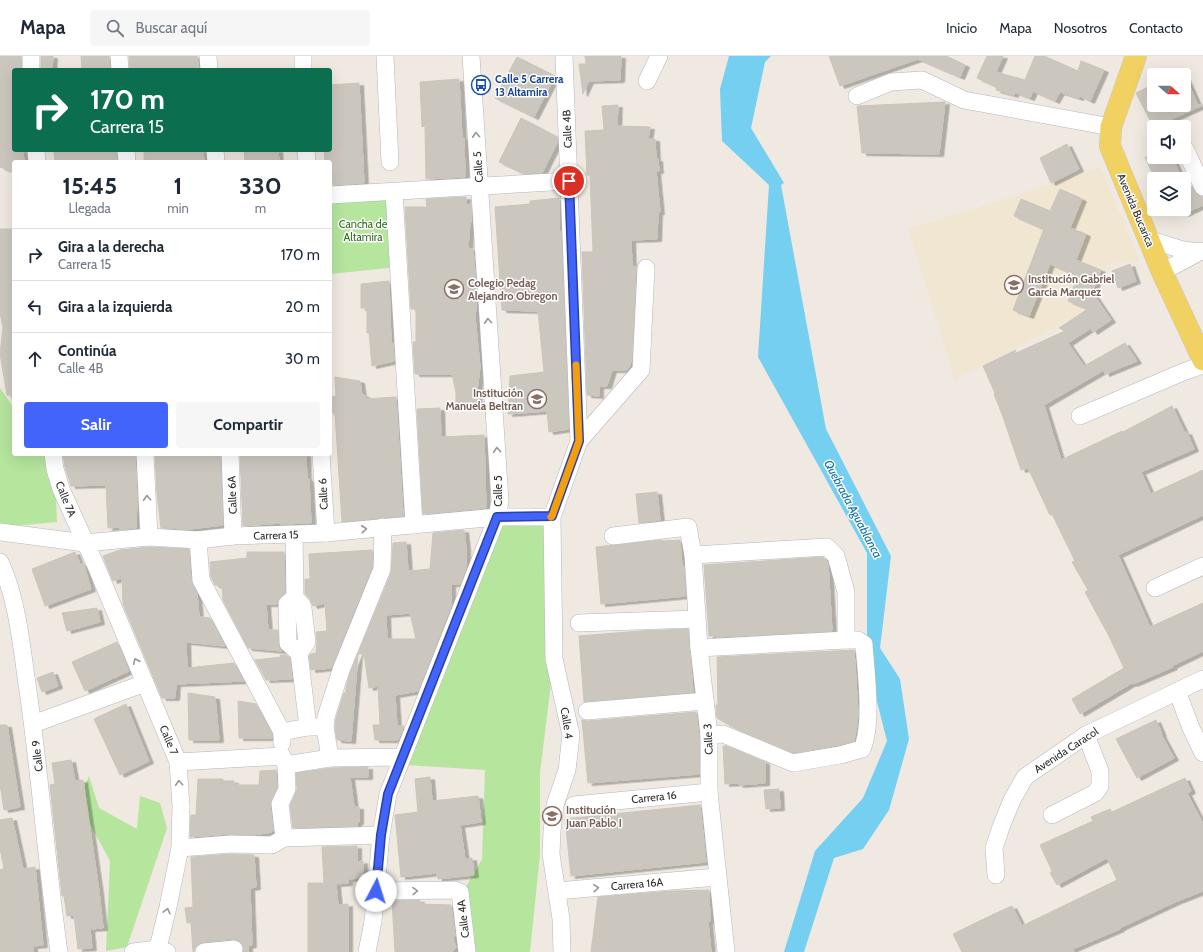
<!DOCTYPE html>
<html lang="es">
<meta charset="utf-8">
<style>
body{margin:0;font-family:Cabin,sans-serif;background:#f6f6f7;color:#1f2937;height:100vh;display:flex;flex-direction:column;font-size:15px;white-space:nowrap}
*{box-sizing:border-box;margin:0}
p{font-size:13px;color:#747a83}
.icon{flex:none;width:22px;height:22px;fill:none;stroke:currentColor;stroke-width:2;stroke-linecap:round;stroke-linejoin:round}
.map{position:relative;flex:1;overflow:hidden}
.drawer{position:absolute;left:12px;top:104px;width:320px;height:296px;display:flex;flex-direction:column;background:#fff;border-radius:4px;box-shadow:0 4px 16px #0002}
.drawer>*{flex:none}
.hud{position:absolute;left:12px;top:12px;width:320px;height:84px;border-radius:4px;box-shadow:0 4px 16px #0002;background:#0b6e4f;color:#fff;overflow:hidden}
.needle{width:26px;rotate:110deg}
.controls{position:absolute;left:1147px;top:12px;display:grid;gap:8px}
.controls a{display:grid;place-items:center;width:44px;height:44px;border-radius:4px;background:#fff;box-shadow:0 4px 16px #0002;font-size:20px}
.pin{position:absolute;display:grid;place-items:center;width:34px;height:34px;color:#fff;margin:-17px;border:2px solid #fff;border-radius:50%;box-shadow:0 1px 4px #0007}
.me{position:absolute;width:44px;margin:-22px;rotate:5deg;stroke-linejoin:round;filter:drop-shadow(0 0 3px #0008)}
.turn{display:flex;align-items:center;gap:14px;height:84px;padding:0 12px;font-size:18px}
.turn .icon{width:52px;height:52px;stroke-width:2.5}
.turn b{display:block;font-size:28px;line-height:34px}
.eta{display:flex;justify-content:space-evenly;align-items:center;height:68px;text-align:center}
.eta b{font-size:24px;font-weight:700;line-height:28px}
.action{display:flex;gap:8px;margin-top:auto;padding:8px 12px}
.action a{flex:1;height:46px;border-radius:4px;background:#4264fb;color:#fff;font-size:16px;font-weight:700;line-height:46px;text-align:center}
.action a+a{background:#f6f6f7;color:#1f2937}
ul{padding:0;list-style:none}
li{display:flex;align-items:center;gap:12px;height:52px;padding:0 12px;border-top:1px solid #e0e1e3}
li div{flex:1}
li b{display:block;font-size:15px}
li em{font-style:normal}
header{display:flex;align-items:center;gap:24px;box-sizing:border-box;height:56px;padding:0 20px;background:#fff;border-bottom:1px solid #e0e1e3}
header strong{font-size:19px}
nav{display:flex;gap:22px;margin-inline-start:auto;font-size:14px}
.search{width:280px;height:36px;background:#f6f6f7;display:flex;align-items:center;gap:10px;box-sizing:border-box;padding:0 14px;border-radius:4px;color:#747a83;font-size:15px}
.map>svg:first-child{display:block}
.education{fill:#f0e6d1}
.green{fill:#b6e59e}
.water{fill:#75cff0}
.building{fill:#cbc7bf;stroke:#cbc5ba;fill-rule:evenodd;filter:url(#shadow)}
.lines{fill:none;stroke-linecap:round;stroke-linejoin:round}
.minor-casing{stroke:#b4b7c1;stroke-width:18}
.major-casing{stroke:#c9c9c9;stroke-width:22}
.minor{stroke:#fff;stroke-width:17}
.major{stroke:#f2d163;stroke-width:21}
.oneway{stroke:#969696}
.route-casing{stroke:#2b41a3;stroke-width:10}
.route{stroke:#4264fb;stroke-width:7}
.slow{stroke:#f59e0b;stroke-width:7}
.labels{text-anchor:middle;stroke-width:3;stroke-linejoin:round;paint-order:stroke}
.transit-label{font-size:11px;font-weight:bold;fill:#164399;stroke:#fff;text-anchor:start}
.street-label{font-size:11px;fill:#2e2e2e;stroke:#fff}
.park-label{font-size:11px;fill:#2c6e1b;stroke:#fff}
.education-label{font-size:11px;font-weight:bold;fill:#785e54;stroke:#fff;text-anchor:start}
.water-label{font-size:12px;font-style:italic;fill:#0d6fa3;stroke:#fff}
</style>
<header>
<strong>Mapa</strong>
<div class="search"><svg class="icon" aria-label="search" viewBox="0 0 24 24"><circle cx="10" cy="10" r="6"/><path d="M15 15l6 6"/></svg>Buscar aquí</div>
<nav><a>Inicio</a><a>Mapa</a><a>Nosotros</a><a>Contacto</a></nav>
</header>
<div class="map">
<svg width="1203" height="896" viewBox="0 0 1203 896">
<defs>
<filter id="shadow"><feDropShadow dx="4.5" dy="2.5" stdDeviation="0" flood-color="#0004"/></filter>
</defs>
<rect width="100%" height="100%" fill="#efe9e1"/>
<!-- education -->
<path class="education" d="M1100,111L1140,205L1107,208L1097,249L955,324L908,173L1005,143Z"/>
<!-- green -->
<g class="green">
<path d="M394,136L398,211L330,218V139Z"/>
<path d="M0,332L14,352V398H44C57,417 56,444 57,466L0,471Z"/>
<path d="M551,462L554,603L540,717V798L530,896H470L464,834L482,803L485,714L407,709L498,466Z"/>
<path d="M89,720L99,752L137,773L140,740L160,747L167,772L127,891L106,895L110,805L78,746Z"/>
</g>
<!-- water -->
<path class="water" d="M729,0H771L765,6L751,72L784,127L781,129L826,373L891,500L880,592L900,623L909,683L889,754L863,793L834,802L804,896H784L815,795L863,742L887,685L867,606V497L758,301L769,129L722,85L720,33Z"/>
<!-- building -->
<g class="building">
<path d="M3,0H21V14H14V94H23L24,106H14V116L0,111V1Z"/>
<path d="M41,0H53L52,14H41Z"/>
<path d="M81,0H109L110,14H82Z"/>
<path d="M129,0H197L199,14H130Z"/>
<path d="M585,0H621L620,24L589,25L583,38L579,8H586Z"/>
<path d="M829,0H946L965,9L960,21L918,3L840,30Z"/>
<path d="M987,0H1003L996,16L1025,24L1035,0H1044L1078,15L1081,5L1104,14L1090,45L1080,40L1079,42L1060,36L1055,45L1033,35L1030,42L1014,36V39L996,34L997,31L977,22Z"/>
<path d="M517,1L555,20L534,61L495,42Z"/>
<path d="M1184,18L1198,49H1203L1154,71V72L1136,37L1154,28V49H1184Z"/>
<path d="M459,23L462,82H464L465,121L426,123L425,70L422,71L420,26Z"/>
<path d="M359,27L364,127L330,129V106H325L324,94H330V29Z"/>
<path d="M944,46H945L939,98L862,97L857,50Z"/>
<path d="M618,49L617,70L650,71L648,83H655L656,103H658L659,115H656L660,156H658L657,183L631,184L632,210L636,211L632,302L629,312L627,314H612L607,330H599V340L587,339L582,196H593L590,119H587L585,75L604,74L602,50Z"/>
<path d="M521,62L557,81V87L542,117L525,118L499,106Z"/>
<path d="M1067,88L1079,113L1051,127L1040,102Z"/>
<path d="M54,94H116L117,106H55Z"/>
<path d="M144,94H203L204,106H144Z"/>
<path d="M244,94H278L279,106H245Z"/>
<path d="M1145,101H1172L1182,123H1155Z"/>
<path d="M1192,130L1197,139L1203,141V149L1184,158V134Z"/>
<path d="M1060,133L1082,143L1070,172L1086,178L1076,204L1101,214L1092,236L1111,264L1093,276L1091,272L1068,287L1084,310L1125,287L1137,305L1105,318L1104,314L1044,349L1061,404L1122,375L1123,376L1172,350L1185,377L1187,376L1194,393L1141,416L1151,438L1203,414V459L1118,499L1150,571L1203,547V595L1172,610L1173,611L1133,628L1132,627L1080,658L1072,643L1124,612L1109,580L1085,536L1088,534L1072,506L1075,505L1052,458L1050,459L1028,412L1021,414L1002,358L994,338L995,337L983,310L1016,294L1014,298L1065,275L1059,272L1088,253L1068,245L1078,220L1050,208L1029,260L1013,254L1044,173L1014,160L1021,143L1050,155Z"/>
<path d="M466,141V149L471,148V167H470L468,192L473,193L477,242L475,261L480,311L477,335L478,348L456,350V336L452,318H415L413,286H416V253H411L405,151H427L426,143Z"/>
<path d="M559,142V175H561L569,373L549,376L547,355L508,358L510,320L544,316L538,255L502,254L495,151L530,148V145Z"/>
<path d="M0,173H14V339H7L0,298L3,271L0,257Z"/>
<path d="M1130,208L1136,225L1118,232L1112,215Z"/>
<path d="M389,225L391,287H393L394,305L372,310L369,277H367V252H361V228Z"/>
<path d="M335,321L360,325L362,339H365V343L396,341L403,460L342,466L335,357H330V341L336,340Z"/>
<path d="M440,352L441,381L484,379L486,452L423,458L417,353Z"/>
<path d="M63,398H135L137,443L136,472L120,474V471L108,472L106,429L71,430L65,411Z"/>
<path d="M155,398H220L223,469L190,473L161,472L157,438Z"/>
<path d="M240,398H306L307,423H309L311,467L280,468V467L243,470Z"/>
<path d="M657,436L660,464L639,467L636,438Z"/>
<path d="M464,474L466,491V512L460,528H451V550L418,635L395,639L397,670H404L398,684H375L373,669H380L378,630L369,632L364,598H358L351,685L337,684L335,671L336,663L344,637H346V632L350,617L391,517L393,487L406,486L408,515L430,513L433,477ZM410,557L416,583H387L386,559Z"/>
<path d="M662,484V485L680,484L682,510H684L686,540L601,548L596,491Z"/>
<path d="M149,491L189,493L191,525L197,538L199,561L210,562L225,590L186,586L187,612L234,607L244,625L176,628L175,642H162L123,548L122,522L113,525L103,500L120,494Z"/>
<path d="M372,494V511L331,612L311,614L309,600L311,598L316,597L317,585L316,576L327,575L325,547L313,550L310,543L305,537V523H310L309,498Z"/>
<path d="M75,496L80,508L84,507V509L91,533L45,550L32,513Z"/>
<path d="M247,496H284L285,537L278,544L277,548H266L268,574H278V588L282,595L248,592L223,544L222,530L215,529L211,521L210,506L247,502Z"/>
<path d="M823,501L828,507L832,575L716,581V580H709L704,509Z"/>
<path d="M97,552L100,566L67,575L62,557Z"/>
<path d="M688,573L693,636L584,646L579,580L640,575Z"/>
<path d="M117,586L129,615L85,635L72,606Z"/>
<path d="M854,594L858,656L857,669L854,685L838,689L794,697L735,672L717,662L716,649H718L717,601Z"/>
<path d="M280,599H286L290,602L292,623L266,624L255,604L281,601Z"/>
<path d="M53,616L58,630L42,636L37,622Z"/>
<path d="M188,637L215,641L219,684H189Z"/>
<path d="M238,645L256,648L272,678V682H239Z"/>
<path d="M126,648L149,705L120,719L94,663Z"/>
<path d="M696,656L699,681V718L588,727L582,664L588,665Z"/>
<path d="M1156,664L1162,678H1161L1174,702L1137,722L1116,683Z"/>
<path d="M0,669H7L20,751L4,754L0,728Z"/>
<path d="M723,690H727L765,706V727L739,729L738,727L725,728Z"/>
<path d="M71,704L75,725L83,724L99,835L103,872L90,873L92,892L78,893L74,859L67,860L64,840H62L50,729L55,728L52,707Z"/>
<path d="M368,711V721H350L354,751H359V766H357V770L293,772L290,750L297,733L296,717L331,712Z"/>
<path d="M276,714L277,731L270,749L273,774L272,776L253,779L230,778L190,781L191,759H196L198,723H223V725H234V729H259L260,715Z"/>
<path d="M430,721L432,745L478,740L481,766L460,769L465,803L472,802L474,819L438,823L437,817L401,821L395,759L418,756L415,723Z"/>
<path d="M1185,722L1191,735L1187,737L1203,768V835L1175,846L1120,872V873L1073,893L1074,896H962L953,878L994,858L1012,850L1022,870L1117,824L1107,802L1057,829L1050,817L1052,815L1040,789L1093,765L1091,761L1110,753L1112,756Z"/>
<path d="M779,733L780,752L766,753L764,734Z"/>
<path d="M700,749L706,806L571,820L565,763Z"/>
<path d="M12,762L23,813L35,811L43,889L33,890V896H0V814L4,813L0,792V764Z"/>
<path d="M357,790V806L363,805V822L348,823V827L336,828L338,849L348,848V896H308V827H324L322,791Z"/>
<path d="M231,798L254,799L256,831L250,832L252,889L248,890V896H243L244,892L242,888L238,884L233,883L203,886L198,888L195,892L194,896H193L191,866L187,867L185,852L193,851L191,801Z"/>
<path d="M709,834L710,865H708L711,896H591L598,841L671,835Z"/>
<path d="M420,844V848L451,849L455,880L453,881L456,892L451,896H395L392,845Z"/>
</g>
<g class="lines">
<defs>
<g id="minor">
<path d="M31,0V14"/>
<path d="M119,0L120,14"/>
<path d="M208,0L209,14"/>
<path d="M303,0V14"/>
<path d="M385,0L390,106"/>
<path d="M564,0L579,385"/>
<path d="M647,25L659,0"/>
<path d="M857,40L891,26L922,24L964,44L1111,71"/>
<path d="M1185,93L1203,131"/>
<path d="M36,94L37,106"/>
<path d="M126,94L127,106"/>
<path d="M215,94L216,106"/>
<path d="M306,94L307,106"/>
<path d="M394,136L414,469"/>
<path d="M330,139L569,125"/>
<path d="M1148,183L1183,194L1199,196"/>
<path d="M1162,216L1201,195"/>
<path d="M1080,360L1183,316L1203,309"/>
<path d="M53,398L55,413L61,433L96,510L178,706L181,750L180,792L168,851L157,896"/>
<path d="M145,398L149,481"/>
<path d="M230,398L233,480"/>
<path d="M321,398L326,477"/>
<path d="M0,476L85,487L149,481L198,484L233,480L326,477L497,461H552"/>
<path d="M294,479L295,541L302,549L303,552L307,586L299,597L308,671"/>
<path d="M613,480L688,471L693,499L699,592L709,679V736L726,896"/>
<path d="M198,484L201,524L282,676"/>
<path d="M693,499L827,491L836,500L846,536V584"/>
<path d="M0,506C16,539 21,585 26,621C40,713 46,805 59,896"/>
<path d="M1155,532L1203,510"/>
<path d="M295,541L287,548L288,587L299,597"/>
<path d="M579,567L696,563"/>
<path d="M699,592L846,584H858L864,588C866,617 873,668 862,693L840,699L793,707L723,678L709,679"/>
<path d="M1177,635L1191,672L1203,697"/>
<path d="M587,655L705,645"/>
<path d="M33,668L145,627"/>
<path d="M325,671L326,661L341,614L382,513L383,471"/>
<path d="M282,687V676L308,671H325L330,702"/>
<path d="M178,706L282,700L286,709L330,702L402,701"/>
<path d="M574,749L709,736"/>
<path d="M1052,759L1095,737L1100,730V715L1086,679"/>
<path d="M284,782L381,779"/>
<path d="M180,792L231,788L272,789L284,782L280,748L287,733L286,709"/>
<path d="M996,819L994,792L1001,771L1012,744L1025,721L1086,679L1203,623"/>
<path d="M376,835L454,834L460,836L467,896"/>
<path d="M557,835L717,821"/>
<path d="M133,896L158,893L167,896"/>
<path d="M204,896L234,893"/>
<path d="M367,896L373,865L381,779L388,738L497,461L500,445L471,0"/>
<path d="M562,896L561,863L551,798L552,775L555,749L567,714L571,679L554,603L552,461L579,385L641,314L646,212"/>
</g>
<path id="major" d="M1136,0L1111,71L1110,90L1162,216L1203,304"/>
</defs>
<!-- minor casing -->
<use href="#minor" class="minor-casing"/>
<!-- major casing -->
<use href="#major" class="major-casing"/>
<!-- minor -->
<use href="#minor" class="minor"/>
<!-- major -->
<use href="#major" class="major"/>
</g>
<!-- one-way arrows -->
<defs><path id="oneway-chevron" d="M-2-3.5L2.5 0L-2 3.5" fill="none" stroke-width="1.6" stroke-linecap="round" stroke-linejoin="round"/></defs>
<g class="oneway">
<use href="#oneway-chevron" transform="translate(476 79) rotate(-94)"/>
<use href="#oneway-chevron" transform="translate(488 265) rotate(-94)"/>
<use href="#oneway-chevron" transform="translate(497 394) rotate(-94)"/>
<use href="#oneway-chevron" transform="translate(147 442) rotate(-93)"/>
<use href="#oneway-chevron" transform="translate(364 473) rotate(-6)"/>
<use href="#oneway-chevron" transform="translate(136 605) rotate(-113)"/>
<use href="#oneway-chevron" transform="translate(179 727) rotate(-94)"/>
<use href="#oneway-chevron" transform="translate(596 832) rotate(-5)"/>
<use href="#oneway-chevron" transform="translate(415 835) rotate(-1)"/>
<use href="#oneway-chevron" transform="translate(167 855) rotate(-76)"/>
</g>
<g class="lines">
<defs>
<path id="route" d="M376,835L381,779L388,738L497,461L552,460L579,385L569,125"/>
</defs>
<!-- route casing -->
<use href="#route" class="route-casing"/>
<!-- route -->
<use href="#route" class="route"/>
<!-- slow -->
<path class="slow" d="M551,461L552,460L579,385L576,309"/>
</g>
<!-- icons -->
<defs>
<symbol id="bus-ring" viewBox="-11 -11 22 22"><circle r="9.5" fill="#fff" stroke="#1a4fb4" stroke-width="1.5"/><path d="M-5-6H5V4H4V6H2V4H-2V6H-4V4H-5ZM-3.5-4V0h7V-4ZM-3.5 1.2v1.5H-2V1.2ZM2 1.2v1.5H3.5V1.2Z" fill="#1a4fb4"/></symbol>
<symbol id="school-ring" viewBox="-11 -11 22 22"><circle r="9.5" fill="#fff" stroke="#8d6e63" stroke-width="1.5"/><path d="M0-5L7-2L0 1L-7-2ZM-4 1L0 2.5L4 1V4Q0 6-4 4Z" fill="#8d6e63"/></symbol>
</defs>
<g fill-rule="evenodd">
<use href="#bus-ring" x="470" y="18" width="22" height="22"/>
<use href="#school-ring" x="1003" y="218" width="22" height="22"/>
<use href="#school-ring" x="443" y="222" width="22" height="22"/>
<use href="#school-ring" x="526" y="332" width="22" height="22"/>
<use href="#school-ring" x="541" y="749" width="22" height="22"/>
</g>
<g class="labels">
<!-- transit labels -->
<g class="transit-label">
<text x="495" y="27">Calle 5 Carrera<tspan x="495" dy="13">13 Altamira</tspan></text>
</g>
<!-- street labels -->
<g class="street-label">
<text transform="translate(567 73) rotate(-92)" y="4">Calle 4B</text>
<text transform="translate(478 111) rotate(-94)" y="4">Calle 5</text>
<text transform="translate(1136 154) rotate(67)" y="4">Avenida Bucarica</text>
<text transform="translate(498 435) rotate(-90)" y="4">Calle 5</text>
<text transform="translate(323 438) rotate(-93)" y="4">Calle 6</text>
<text transform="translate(232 439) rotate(-92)" y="4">Calle 6A</text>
<text transform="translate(66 443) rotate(68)" y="4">Calle 7A</text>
<text transform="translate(276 479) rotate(-2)" y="4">Carrera 15</text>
<text transform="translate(567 667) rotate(81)" y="4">Calle 4</text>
<text transform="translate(708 683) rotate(-93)" y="4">Calle 3</text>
<text transform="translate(169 684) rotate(67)" y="4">Calle 7</text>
<text transform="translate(1066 694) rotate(-33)" y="4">Avenida Caracol</text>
<text transform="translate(37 700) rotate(-96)" y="4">Calle 9</text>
<text transform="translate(654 741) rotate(-6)" y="4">Carrera 16</text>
<text transform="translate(637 828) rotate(-5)" y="4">Carrera 16A</text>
<text transform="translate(463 863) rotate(-97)" y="4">Calle 4A</text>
</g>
<!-- park labels -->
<g class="park-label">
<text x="363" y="172">Cancha de<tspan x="363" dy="13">Altamira</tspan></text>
</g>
<!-- education labels -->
<g class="education-label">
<text x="1028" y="227">Institución Gabriel<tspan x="1028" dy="13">Garcia Marquez</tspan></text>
<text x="468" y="231">Colegio Pedag<tspan x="468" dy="13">Alejandro Obregon</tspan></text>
<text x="523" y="341" text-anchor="end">Institución<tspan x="523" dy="13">Manuela Beltran</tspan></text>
<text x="566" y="758">Institución<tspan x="566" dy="13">Juan Pablo I</tspan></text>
</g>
<!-- water labels -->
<g class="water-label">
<text transform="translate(853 453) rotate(62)" y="4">Quebrada Aguablanca</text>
</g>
</g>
</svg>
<div class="controls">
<a><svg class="needle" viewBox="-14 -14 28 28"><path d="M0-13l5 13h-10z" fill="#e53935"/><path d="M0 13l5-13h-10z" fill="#747a83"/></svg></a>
<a><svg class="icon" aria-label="sound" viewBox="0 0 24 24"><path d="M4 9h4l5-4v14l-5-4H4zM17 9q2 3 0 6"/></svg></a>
<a><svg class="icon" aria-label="layers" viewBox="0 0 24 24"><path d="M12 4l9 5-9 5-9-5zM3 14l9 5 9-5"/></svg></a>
</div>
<div class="pin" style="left:569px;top:125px;background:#d93025"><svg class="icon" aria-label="arrive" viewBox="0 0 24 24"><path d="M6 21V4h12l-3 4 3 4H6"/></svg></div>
<svg class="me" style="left:376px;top:835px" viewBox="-20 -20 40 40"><circle r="19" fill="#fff"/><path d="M0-13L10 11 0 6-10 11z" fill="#4264fb"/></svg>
<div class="hud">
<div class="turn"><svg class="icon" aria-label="right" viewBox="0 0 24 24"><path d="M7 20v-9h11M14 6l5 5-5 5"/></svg><div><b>170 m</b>Carrera 15</div></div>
</div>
<section class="drawer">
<div class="eta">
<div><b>15:45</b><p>Llegada</p></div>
<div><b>1</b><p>min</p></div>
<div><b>330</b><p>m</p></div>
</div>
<ul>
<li><svg class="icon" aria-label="right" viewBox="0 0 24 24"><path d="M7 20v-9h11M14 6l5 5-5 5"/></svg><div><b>Gira a la derecha</b><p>Carrera 15</p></div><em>170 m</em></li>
<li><svg class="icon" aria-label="left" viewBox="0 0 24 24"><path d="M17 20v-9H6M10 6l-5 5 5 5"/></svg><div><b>Gira a la izquierda</b></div><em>20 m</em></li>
<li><svg class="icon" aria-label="ahead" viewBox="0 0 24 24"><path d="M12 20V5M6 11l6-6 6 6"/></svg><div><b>Continúa</b><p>Calle 4B</p></div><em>30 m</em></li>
</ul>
<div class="action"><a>Salir</a><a>Compartir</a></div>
</section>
</div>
